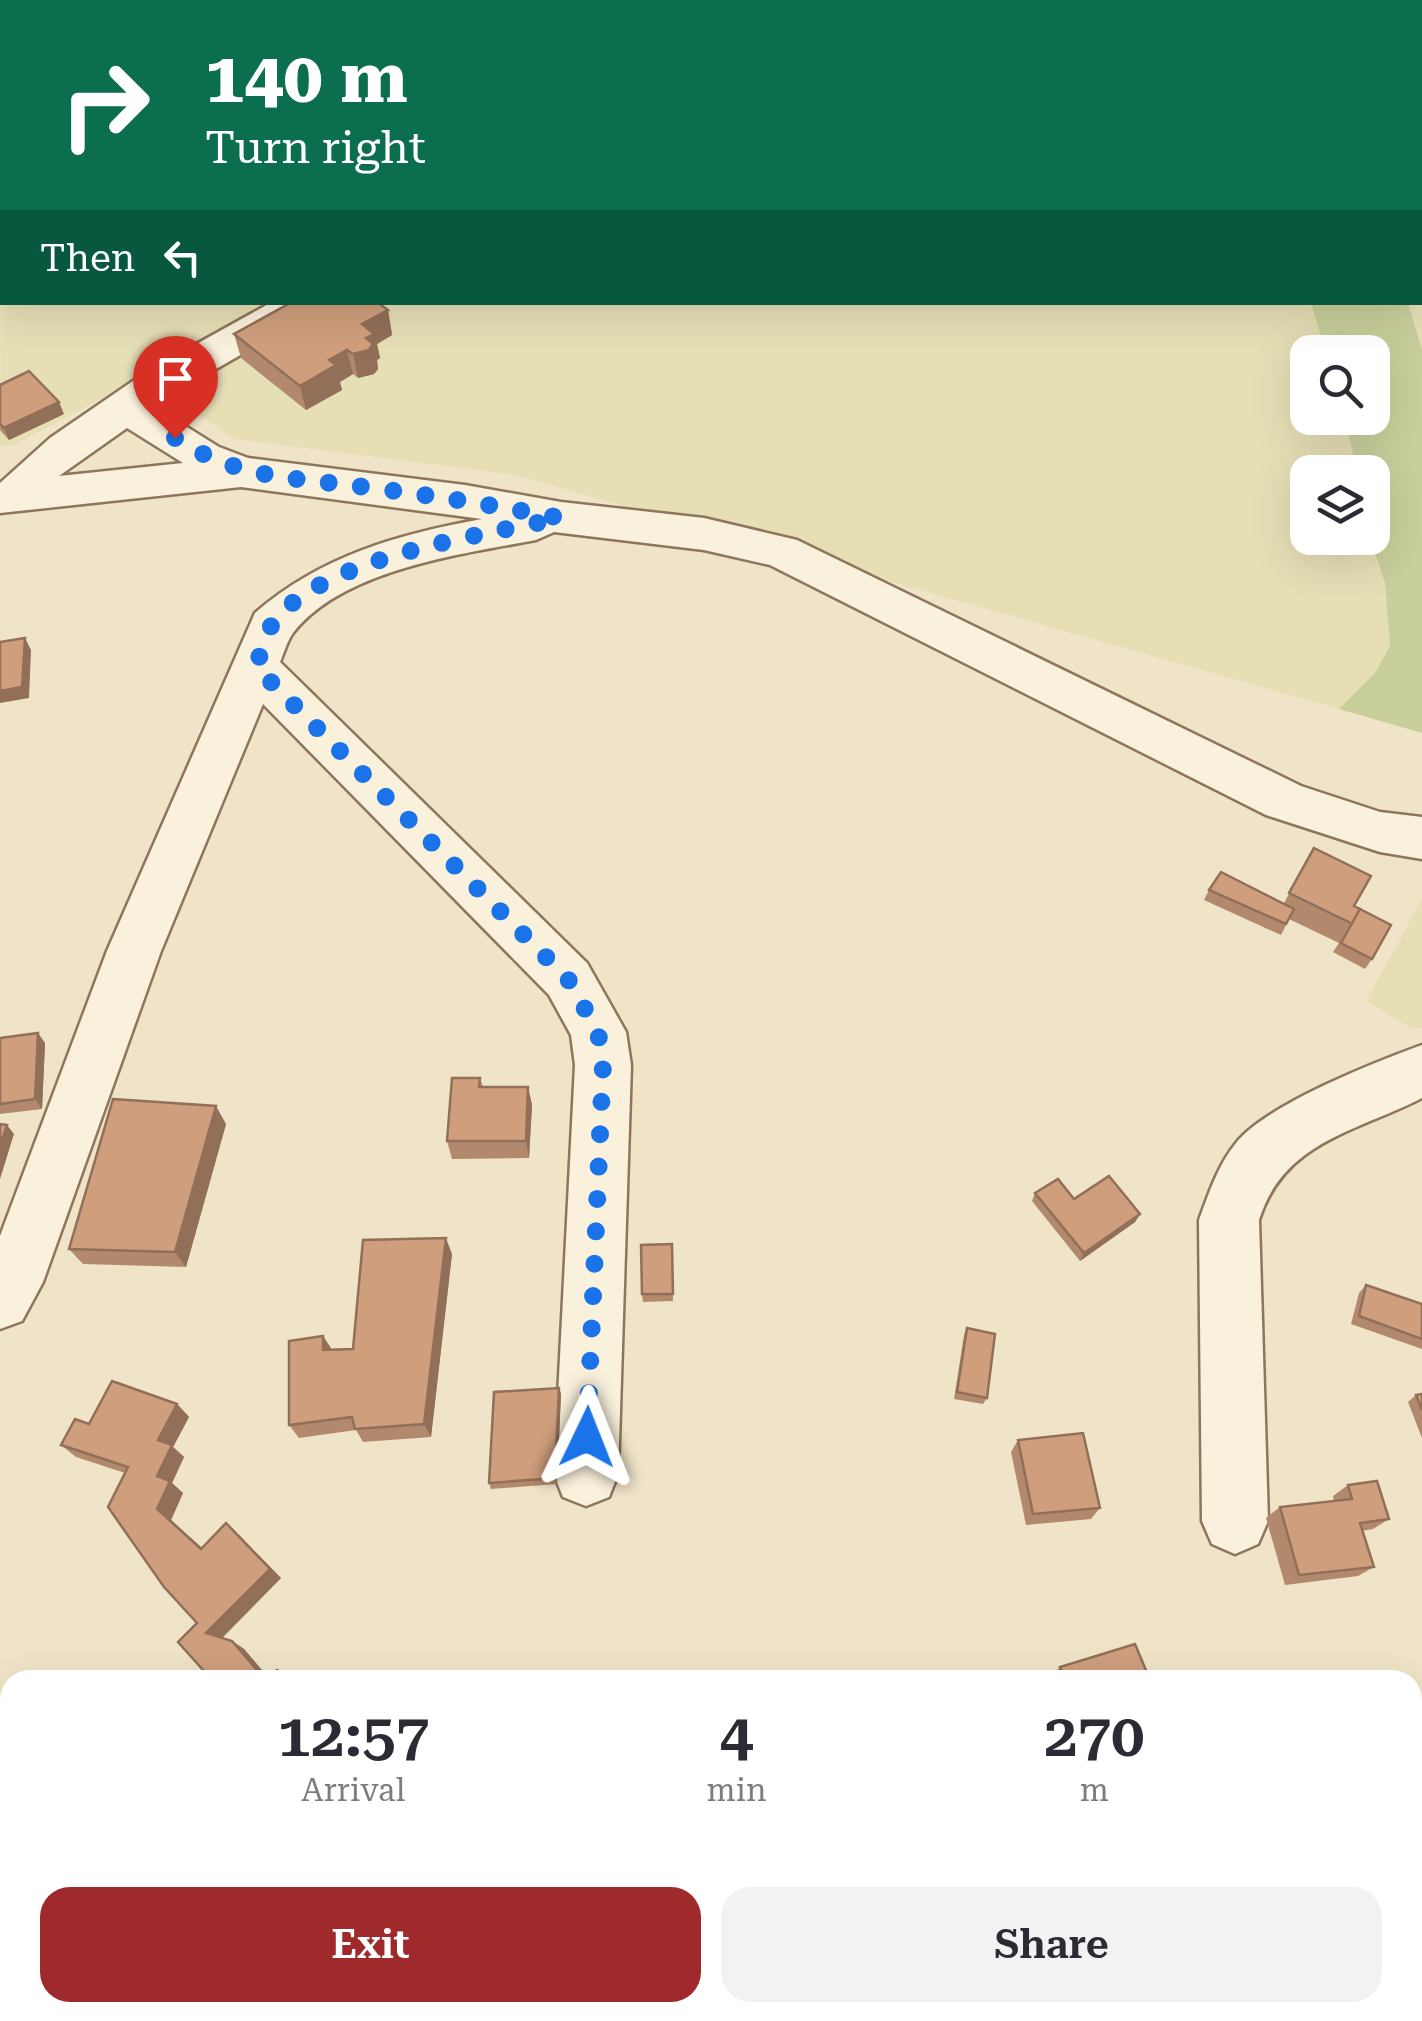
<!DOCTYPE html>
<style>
body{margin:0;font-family:"Roboto Serif",serif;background:#f2f2f3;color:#2b2b33;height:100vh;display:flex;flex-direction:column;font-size:38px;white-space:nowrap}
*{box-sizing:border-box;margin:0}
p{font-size:32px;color:#7c7c81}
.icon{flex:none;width:55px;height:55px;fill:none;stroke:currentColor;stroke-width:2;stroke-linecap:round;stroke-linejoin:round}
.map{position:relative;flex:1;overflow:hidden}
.drawer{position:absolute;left:0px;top:1670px;width:1422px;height:352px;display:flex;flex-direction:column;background:#fff;border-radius:30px 30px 0 0;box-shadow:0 10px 40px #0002}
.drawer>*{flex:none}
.hud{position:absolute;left:0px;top:0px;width:1422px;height:305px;box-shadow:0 10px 40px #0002;background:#0b6e4f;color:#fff;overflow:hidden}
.fabs{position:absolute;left:1290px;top:335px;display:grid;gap:20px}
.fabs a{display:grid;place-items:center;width:100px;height:100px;border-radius:20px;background:#fff;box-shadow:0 10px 40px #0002;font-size:50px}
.pin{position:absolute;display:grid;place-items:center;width:85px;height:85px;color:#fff;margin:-102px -42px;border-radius:50% 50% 50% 0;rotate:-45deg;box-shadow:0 0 10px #0007}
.pin .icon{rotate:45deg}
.me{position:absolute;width:110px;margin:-55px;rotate:2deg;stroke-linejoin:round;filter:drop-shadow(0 0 8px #0008)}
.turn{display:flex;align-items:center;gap:35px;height:210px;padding:0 40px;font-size:45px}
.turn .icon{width:130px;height:130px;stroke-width:2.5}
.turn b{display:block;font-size:70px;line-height:85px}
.then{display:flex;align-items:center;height:95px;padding:0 40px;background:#0003;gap:20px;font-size:38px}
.eta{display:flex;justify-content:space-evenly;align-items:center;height:170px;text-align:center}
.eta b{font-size:60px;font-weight:600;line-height:70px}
.primary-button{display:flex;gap:20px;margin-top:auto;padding:20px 40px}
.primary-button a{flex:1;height:115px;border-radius:30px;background:#9e2a2b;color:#fff;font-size:40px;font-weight:600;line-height:115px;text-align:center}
.primary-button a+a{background:#f2f2f3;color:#2b2b33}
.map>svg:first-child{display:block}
.farmland{fill:#e6deb5}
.green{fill:#c9cf9b}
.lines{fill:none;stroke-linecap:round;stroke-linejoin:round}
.minor-casing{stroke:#8d765c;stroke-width:5}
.minor{fill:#faf1dc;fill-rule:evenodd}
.wall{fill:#b2896c}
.shaded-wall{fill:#916f58}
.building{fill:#cf9f7d;stroke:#916f58;stroke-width:2.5}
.route{stroke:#1a73e8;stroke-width:18;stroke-dasharray:0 32.4}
</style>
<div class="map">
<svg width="1422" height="2021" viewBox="0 0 1422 2021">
<rect width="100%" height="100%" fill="#f0e4c8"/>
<!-- farmland -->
<g class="farmland">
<path d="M244,0H1422V349L1408,303L1420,302V2H239Z"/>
<path d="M2,77V302L282,303L14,445L0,446Z"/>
<path d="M329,303H1311L1326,352H1308V418H1345L1357,472H1308V538H1370L1385,583L1390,646L1375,673L1339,709L515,475L234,439L164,391Z"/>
<path d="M1422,899V1028H1411L1366,1001Z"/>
</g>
<!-- green -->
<path class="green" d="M1311,303H1408L1422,349V733L1339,709L1375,673L1390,646L1385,583L1370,538L1372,472H1357L1345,418H1372V352H1326Z"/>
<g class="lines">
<defs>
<g id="minor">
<path d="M272,302H323L317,311L176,392L155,407L219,447L248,458L465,485L561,502L704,518L797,540L1301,786L1380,812L1422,817V859L1380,852L1266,815L770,565L704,550L554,532L536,540C462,554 343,569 293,633C287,641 284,653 280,662L587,963L626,1032L631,1065L618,1474L609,1497L586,1506L563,1497L554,1474L575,1065L571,1035L549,995L263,704L161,951L43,1282L22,1321L0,1329V1236L107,951L255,613C320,556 399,534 482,519L241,487L0,513V483L50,438L146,372ZM127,428L183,463L59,476Z"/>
<path d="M1422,1045V1098C1356,1132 1284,1141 1259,1220L1268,1521L1258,1544L1235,1554L1212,1544L1202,1521L1199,1220C1209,1193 1218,1165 1236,1143C1266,1105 1375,1062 1422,1045Z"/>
</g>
</defs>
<!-- minor casing -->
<use href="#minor" class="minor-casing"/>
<!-- minor -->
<use href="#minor" class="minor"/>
</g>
<!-- wall -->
<g class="wall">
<path d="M388,310L392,335L377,344L380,358L377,360L378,369L374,374L358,378L353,374L340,382L342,390L306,410L241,358L234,334Z"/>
<path d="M0,385L64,414L9,440L0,430Z"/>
<path d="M1314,848L1354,906L1372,959L1365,969L1333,952L1339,943L1289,919L1281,935L1204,900L1209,890L1284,903Z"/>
<path d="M0,1038L45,1043L42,1109L0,1114Z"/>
<path d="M480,1078L483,1087H528L532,1105L529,1158L452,1159L447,1141Z"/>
<path d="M226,1124L186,1267L83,1264L69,1249Z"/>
<path d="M1035,1193L1074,1199L1140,1214L1135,1222L1080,1261L1032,1201Z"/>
<path d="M672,1244L673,1301L643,1302L642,1294Z"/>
<path d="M452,1254L431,1437L363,1442L356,1430L299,1438L289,1425L323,1336L332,1350L353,1349Z"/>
<path d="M1366,1285L1422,1304V1349L1351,1324L1359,1293Z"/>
<path d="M967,1328L987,1398L983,1404L954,1399L964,1335Z"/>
<path d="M559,1388L561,1394L557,1484L491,1489L489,1483Z"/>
<path d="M1422,1394V1438L1408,1402L1416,1395Z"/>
<path d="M177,1404L189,1417L173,1447L184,1457L172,1483L183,1493L171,1520L202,1548L238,1534L281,1578L222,1638L232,1641L244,1649L267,1676L197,1623L125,1473L76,1457L61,1445L89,1424Z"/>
<path d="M1018,1440L1100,1508L1091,1519L1026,1525L1011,1452Z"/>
<path d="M1348,1485L1389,1519L1373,1529L1362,1531L1374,1567L1358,1576L1285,1585L1266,1518L1280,1507L1334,1501L1333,1496Z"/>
<path d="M1060,1667L1150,1680H1054L1052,1675Z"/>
<path d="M1422,1954V1976L1417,1973Z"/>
</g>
<!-- shaded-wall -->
<g class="shaded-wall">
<path d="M388,310L392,335L377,344L380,358L377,360L378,369L374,374L358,378L353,354L362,324Z"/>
<path d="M347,350L353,374L340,382L342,390L306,410L300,386L329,360Z"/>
<path d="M59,402L64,414L9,440L4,428Z"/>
<path d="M25,638L31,650L29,698L0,703V691Z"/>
<path d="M38,1033L45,1043L42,1109L35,1099Z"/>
<path d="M528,1087L532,1105L529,1158L526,1141Z"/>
<path d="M216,1106L226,1124L186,1267L175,1252Z"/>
<path d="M7,1125L14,1134L0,1179V1146Z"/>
<path d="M1140,1214L1135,1222L1080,1261L1084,1253Z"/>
<path d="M446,1238L452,1254L431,1437L424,1424Z"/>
<path d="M323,1336L332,1350H323Z"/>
<path d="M559,1388L561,1394L557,1484L555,1478Z"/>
<path d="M177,1404L189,1417L173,1447L184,1457L172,1483L183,1493L171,1520L214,1559L157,1509L158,1440Z"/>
<path d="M226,1523L281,1578L218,1642L206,1633Z"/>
<path d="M232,1641L244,1649L267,1676L265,1680H249Z"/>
<path d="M44,2012H53L50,2016L40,2017Z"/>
</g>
<!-- building -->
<g class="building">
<path d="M292,302H377L388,310L362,324L374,334L366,338L373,344L369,350L353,354L347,350L329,360L336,365L300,386L234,334Z"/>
<path d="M29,371L59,402L4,428L0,424V385Z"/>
<path d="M25,638L22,687L0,691V642Z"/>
<path d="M1314,848L1371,876L1354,906L1360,909L1353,924L1289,893Z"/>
<path d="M1221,872L1294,909L1286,924L1209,890Z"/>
<path d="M1360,909L1391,925L1372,959L1341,943Z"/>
<path d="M38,1033L35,1099L0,1104V1038Z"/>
<path d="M452,1078H480L479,1087H528L526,1141H447Z"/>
<path d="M113,1099L216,1106L175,1252L69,1249Z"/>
<path d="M0,1124L7,1125L0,1146Z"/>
<path d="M1109,1176L1140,1214L1084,1253L1035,1193L1058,1179L1074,1199Z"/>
<path d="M446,1238L424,1424L355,1429L352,1417L289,1425V1341L323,1336V1350L353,1349L363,1240Z"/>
<path d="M672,1244L673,1294H642L641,1245Z"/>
<path d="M1366,1285L1422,1304V1339L1359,1316Z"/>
<path d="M967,1328L995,1334L987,1398L957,1392Z"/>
<path d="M112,1381L177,1404L158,1440L172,1445L157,1476L170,1481L157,1509L201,1549L226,1523L270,1569L206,1633L232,1641L256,1669L249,1680H212L178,1642L197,1623L164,1587L108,1507L128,1467L61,1445L75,1419L89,1424Z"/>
<path d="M559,1388L555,1478L489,1483L494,1392Z"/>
<path d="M1422,1394V1410L1416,1395Z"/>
<path d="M1083,1433L1100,1508L1033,1514L1018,1440Z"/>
<path d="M1377,1481L1389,1519L1360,1523L1374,1567L1299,1575L1280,1507L1352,1499L1348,1485Z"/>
<path d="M1135,1644L1150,1680H1065L1060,1667Z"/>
<path d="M277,1670L294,1680H271Z"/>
</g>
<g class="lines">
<!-- route -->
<path class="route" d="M175,438C241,481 297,477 372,488C436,496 498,506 561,518C484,535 321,557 273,623C265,635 261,653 256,667L568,979L598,1032L603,1065L587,1437"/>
</g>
</svg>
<div class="fabs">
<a><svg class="icon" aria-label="search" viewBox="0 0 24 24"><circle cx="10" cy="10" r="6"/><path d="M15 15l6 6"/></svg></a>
<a><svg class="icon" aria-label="layers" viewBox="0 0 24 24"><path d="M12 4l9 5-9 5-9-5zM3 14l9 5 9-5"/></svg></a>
</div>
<div class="pin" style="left:175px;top:438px;background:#d93025"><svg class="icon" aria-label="arrive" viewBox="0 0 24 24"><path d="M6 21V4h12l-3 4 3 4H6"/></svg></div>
<svg class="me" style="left:587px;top:1437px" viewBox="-20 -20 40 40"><path d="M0-17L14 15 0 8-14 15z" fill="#1a73e8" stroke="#fff" stroke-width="4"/></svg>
<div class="hud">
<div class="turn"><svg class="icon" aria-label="right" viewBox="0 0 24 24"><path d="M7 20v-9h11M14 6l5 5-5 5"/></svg><div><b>140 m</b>Turn right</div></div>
<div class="then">Then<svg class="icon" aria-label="left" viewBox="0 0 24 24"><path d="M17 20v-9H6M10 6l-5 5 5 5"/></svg></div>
</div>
<section class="drawer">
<div class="eta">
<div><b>12:57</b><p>Arrival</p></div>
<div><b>4</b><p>min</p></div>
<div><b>270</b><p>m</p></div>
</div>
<div class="primary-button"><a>Exit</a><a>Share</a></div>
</section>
</div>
